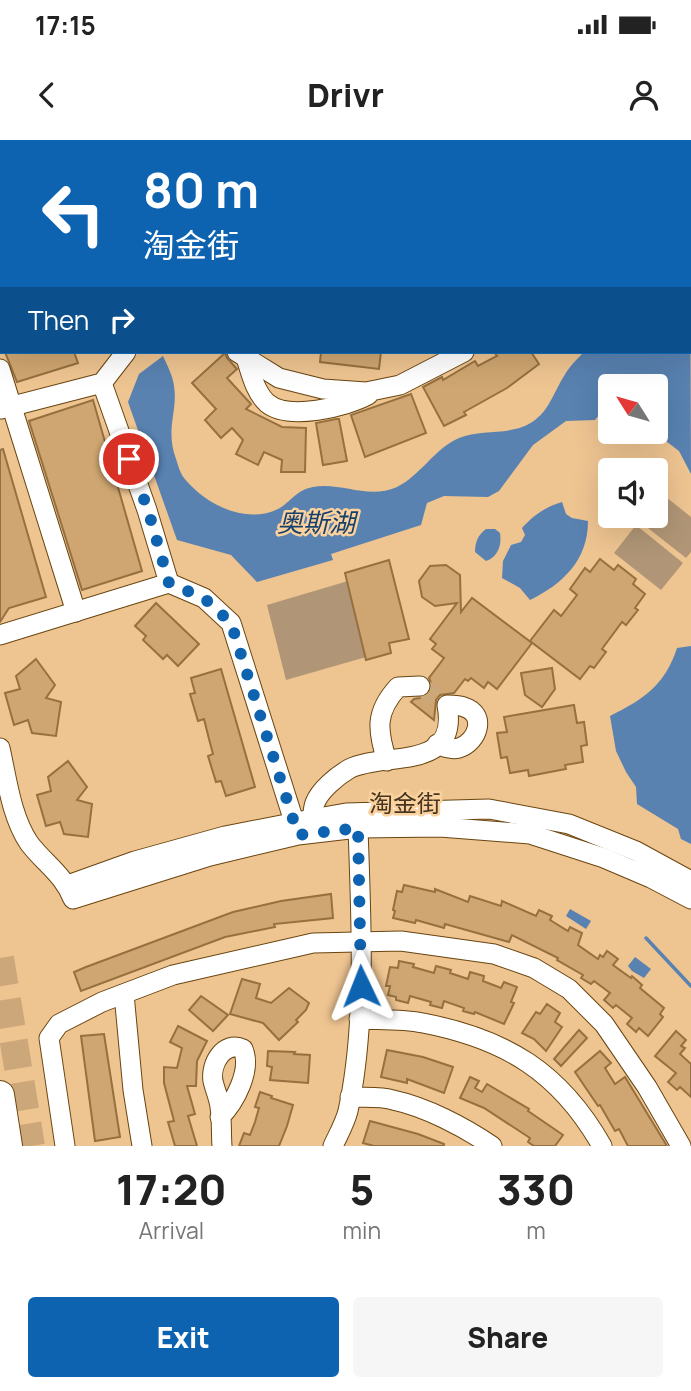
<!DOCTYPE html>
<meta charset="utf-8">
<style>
body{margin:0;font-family:Manrope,"Noto Sans SC",sans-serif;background:#f6f6f6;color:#222;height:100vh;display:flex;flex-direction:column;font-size:26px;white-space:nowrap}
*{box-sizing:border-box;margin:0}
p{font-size:23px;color:#767676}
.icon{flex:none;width:38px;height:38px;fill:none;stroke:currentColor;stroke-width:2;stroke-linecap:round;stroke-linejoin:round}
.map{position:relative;height:1006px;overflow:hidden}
.details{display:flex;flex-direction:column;background:#fff;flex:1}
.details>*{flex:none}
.guide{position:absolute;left:0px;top:0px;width:691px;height:214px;box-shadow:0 7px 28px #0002;background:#0e63b1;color:#fff;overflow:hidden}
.needle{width:46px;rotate:307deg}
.fabs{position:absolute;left:598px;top:234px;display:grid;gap:14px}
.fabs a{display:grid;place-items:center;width:70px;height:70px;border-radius:7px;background:#fff;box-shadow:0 7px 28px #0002;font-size:35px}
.pin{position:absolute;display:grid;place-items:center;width:60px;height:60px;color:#fff;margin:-30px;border:4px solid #fff;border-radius:50%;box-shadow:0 2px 7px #0007}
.me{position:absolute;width:77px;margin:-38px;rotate:358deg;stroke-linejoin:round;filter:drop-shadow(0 0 5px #0008)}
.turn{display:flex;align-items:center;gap:24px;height:147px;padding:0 28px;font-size:32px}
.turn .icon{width:91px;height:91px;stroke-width:2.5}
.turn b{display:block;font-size:49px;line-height:60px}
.then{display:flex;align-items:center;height:66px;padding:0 28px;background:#0003;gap:14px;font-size:26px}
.eta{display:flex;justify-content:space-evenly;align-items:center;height:119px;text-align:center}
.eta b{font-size:42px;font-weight:800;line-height:49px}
.action{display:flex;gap:14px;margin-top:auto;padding:14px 28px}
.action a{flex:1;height:80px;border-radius:7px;background:#0e63b1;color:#fff;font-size:28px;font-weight:800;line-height:80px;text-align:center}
.action a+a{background:#f6f6f6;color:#222}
.status{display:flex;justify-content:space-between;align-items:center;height:49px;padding:0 35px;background:#fff;direction:ltr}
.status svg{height:19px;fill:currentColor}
header{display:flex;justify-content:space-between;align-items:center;height:91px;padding:0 28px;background:#fff;font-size:32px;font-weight:800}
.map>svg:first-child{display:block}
.green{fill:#b09676}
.water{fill:#5982b1}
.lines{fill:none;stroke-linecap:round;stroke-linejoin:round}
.stream{stroke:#5982b1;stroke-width:3.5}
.building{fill:#cfa671;stroke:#96703f;stroke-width:2}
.minor-tunnel{stroke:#cca77a;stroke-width:19;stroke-dasharray:19 10;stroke-linecap:butt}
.highway-tunnel{stroke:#cca77a;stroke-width:28;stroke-dasharray:28 14;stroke-linecap:butt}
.minor-casing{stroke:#694510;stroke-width:21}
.highway-casing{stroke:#694510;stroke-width:30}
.minor{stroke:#fff;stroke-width:19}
.highway{stroke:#fff;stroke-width:28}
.route{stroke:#0e63b1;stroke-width:12;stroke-dasharray:0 21.6}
.labels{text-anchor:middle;stroke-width:5;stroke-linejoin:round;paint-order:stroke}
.street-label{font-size:24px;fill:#463520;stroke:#fbd19e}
.water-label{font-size:26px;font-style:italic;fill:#14416e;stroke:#fbd19e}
</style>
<div class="status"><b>17:15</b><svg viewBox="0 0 49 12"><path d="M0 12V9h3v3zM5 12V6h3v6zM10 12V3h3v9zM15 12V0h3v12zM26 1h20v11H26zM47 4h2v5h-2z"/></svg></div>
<header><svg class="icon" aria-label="back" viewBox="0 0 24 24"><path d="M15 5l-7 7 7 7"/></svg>Drivr<svg class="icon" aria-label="person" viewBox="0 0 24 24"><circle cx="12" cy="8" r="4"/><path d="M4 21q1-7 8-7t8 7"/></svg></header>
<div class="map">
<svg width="691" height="1006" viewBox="0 0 691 1006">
<rect width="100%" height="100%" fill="#eec491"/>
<!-- green -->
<g class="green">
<path d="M661,353L691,377V412L686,418L639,381L643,376H656V359Z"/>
<path d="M636,385L683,423L661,450L614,413Z"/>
<path d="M348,441L366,517L286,540L267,465Z"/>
</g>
<!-- water -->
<g class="water">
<path d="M690,67L691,334L679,311L654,292H656V247H611V261L595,280L566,281L533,305L499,351L488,357L444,356L427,363L421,385L331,414L333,420L257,442L231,415L177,400L128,262L139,234L163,216C167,225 173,236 174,246C178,272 165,289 176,319C178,325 180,333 184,338C205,364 245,385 278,369C291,362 296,350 313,347C342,342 368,360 397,347C421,335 434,309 459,298C483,288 513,297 535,280C549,270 555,250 564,236C569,227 577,219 584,212H690Z"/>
<path d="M562,362L566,374L572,378L588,381C588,420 563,444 530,460L520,448L502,438L503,421L511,405L521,402L525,395L522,388C534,375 545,367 562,362Z"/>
<path d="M486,389H495L500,393C502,405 498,417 486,421L475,412C475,402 478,395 486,389Z"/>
<path d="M691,506V704L681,699L678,689L637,664L636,647L626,632L616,611L610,576C644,559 665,545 677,508Z"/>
<path d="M570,769L591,781L586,789L566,776Z"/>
<path d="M635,817L651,829L644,838L632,831L628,826Z"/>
</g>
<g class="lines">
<!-- stream -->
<path class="stream" d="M646,798L691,846"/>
</g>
<!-- building -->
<g class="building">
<path d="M5,212H74L78,223L17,242Z"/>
<path d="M321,212H381L379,229L320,222Z"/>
<path d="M494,212H531L539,224L507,248L464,272L466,275L444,286L423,247L442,237L443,240L475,221L478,226L497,216Z"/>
<path d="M225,213L227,218L237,229L227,238L251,264L246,269L282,287L306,288L305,332H281L282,320L264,312L258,325L236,314L243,300L232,288L221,298L205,280L216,269L192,243Z"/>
<path d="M411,254L426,293L365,317L351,275Z"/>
<path d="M93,260L142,431L82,450L29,281Z"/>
<path d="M336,279H339L347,321L323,325L316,283Z"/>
<path d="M3,309L46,457L9,468L0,482V310Z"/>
<path d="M600,419L614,430L618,425L636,439L633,444L645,454L635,468L638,470L626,485L622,482L602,509L606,512L594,528L590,526L580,539L530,501L554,470L561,476L577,455L570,449L585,428L590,432Z"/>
<path d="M389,420L409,499L389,503L391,513L366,520L345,433Z"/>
<path d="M446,425L460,435L461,472L472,458L532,503L497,549L488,542L484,548L471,538L468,541L465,539L454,553L440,555L436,560L434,580L411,562L414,559L426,557L431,551L432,545L429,538L444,518L432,509L436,504L430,499L457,463L435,466L422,457L419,441L430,426Z"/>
<path d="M156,463L199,504L178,526L167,515L163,519L143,500L146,496L135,486Z"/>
<path d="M36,519L55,545L46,558L61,562L56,596L32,593L28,580L14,585L5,553L20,549L16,536Z"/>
<path d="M552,528L555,549L542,567L525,555L521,533Z"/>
<path d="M221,529L255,647L226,656L221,641L216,642L208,616L213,614L209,599L204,579L198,581L190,554L195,553L191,538Z"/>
<path d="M574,565L577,583L584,582L587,605L581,606L583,622L565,625L566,629L529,636L528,630L510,633L507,617L501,618L497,593L507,592L504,577Z"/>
<path d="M68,621L87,647L77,660L92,664L88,697L64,694L60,682L46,686L37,655L51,651L48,637Z"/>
<path d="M404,745L435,752V749L468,762L470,756L501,766L502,761L536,776L539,770L552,776L550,780L568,791L570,787L582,793L578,805L598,819L600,815L603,817L607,811L618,819L613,825L631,838L632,836L642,845L640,848L664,868L660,874L663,877L648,896L639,888L636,892L627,884L632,878L616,865L613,868L604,860L610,853L594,841L591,844L581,838L583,835L557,820L558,818L512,795L509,802L445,784L444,788L416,780L415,783L393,778L395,771L393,770L397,751L402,752Z"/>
<path d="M331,754L333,778L274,784L275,787L225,797L81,851L74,832L86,827L233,772L281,761Z"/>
<path d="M399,821L414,824L413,827L434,833L436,826L451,830L450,833L468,839L470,832L484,836L483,841L501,848L504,842L517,847L511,862L514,863L504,884L475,872L474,874L463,871L464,868L444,861L442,868L430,865L431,862L410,856L408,863L396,860V857L388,855L390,846H386L390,827L398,828Z"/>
<path d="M242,839L260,844L256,858L271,863L289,848L309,863L306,870L296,880L298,882L279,900L263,883L230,874Z"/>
<path d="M201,856L228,875L213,891L189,870Z"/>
<path d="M547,864L560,873L555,882L562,887L546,911L534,899L522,893L536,872L540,874Z"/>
<path d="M178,886L207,901L197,921L196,946H187L195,974L188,976L197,1006H175L168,982L174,981L164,943V927L177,928L182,908L170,902Z"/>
<path d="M579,890L587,898L561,926L554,919Z"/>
<path d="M676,891L686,900L681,906L685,908L680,914L691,924V957L680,947L677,950L668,942L676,933L655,916Z"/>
<path d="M104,894L120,997L95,1001L81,896Z"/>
<path d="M387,910L423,917L453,927L444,953L407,939V943L381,937Z"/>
<path d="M268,911L295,912L294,914L310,915L308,943L270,940L272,927L267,926Z"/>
<path d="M600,911L611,923L605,928L615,944L625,937L667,1006H628L619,989L615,991L600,965L598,966L575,932Z"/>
<path d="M470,937L479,941L475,948L482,952L487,944L529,969L528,971L563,995L555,1006H534L528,1002L530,998L484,968L460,958Z"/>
<path d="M260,952L272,956L271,958L293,965L287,986L279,1006H239L244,993L250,995L255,982L259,968L255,967Z"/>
<path d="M370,981L418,994L444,1004V1006H374L363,1003Z"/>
</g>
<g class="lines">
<!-- minor-tunnel -->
<path class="minor-tunnel" d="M420,546L447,565"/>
<!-- highway-tunnel -->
<path class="highway-tunnel" d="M0,818L31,1006"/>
<defs>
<g id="minor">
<path d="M237,212L279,238L323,249L366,252L400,245L464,212"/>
<path d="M246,218C251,233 255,252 267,263C288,281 346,267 368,255"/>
<path d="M0,229L76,472"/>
<path d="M1,269L102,243L126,212"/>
<path d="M169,443L204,458L231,483L298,694"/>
<path d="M0,495L169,443L147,370L102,243"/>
<path d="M0,608C7,639 11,676 29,703C44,723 64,735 73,759L210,716L298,695L358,688L440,687L530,694L604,718L651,738L691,759"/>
<path d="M387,621C377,590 375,572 398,547L420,546"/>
<path d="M312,679C313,675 313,668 315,663C320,650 337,636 349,629C383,611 460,633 447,565C452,565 459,565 464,567C487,574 478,602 459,608C451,610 444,607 437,604"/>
<path d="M68,745L135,721L225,696L312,679L346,673L489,669L569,684L636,711L691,741"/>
<path d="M124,854L133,950L142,1006"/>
<path d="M359,879C380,880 403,879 423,883C506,899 560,932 602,1006"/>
<path d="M350,957C364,958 380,956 393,960C426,967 464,987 492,1006"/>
<path d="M220,977C235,962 252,930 243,909C224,900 210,924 213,941C215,950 219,958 220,967C222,980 221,993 222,1006"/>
<path d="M65,1006L49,898L59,884L102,862L173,835L313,803L401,801L494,814L534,828L569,849L604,884L647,947L681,1006"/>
<path d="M333,1006C338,995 345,983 348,971C367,884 361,778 358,688"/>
</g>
<path id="highway" d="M0,955L8,1006"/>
</defs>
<!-- minor casing -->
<use href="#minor" class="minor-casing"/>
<!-- highway casing -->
<use href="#highway" class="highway-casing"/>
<!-- minor -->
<use href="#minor" class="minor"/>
<!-- highway -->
<use href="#highway" class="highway"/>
</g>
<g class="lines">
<!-- route -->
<path class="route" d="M129,319L148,370L169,443L204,458L231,483L298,695L358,688L361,846"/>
</g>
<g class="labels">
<!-- street labels -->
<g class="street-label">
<text x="405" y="672">淘金街</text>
</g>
<!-- water labels -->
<g class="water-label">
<text x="316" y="392">奥斯湖</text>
</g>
</g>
</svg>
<div class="fabs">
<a><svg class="needle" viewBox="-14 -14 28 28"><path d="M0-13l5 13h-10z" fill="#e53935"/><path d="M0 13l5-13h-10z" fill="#767676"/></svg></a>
<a><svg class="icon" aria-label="sound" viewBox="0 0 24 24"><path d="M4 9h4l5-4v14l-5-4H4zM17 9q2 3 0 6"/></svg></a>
</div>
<div class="pin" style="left:129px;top:319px;background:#d93025"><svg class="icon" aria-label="arrive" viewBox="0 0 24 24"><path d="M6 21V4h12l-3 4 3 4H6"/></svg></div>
<svg class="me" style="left:361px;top:846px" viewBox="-20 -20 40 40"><path d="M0-17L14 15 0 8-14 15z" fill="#0e63b1" stroke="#fff" stroke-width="4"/></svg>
<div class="guide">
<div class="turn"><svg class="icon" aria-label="left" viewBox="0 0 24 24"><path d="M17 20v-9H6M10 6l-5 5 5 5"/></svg><div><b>80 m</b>淘金街</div></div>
<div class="then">Then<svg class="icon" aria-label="right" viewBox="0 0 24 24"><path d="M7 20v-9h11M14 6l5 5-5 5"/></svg></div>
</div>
</div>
<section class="details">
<div class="eta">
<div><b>17:20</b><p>Arrival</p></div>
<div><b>5</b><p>min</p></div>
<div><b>330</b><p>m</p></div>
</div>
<div class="action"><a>Exit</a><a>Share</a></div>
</section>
